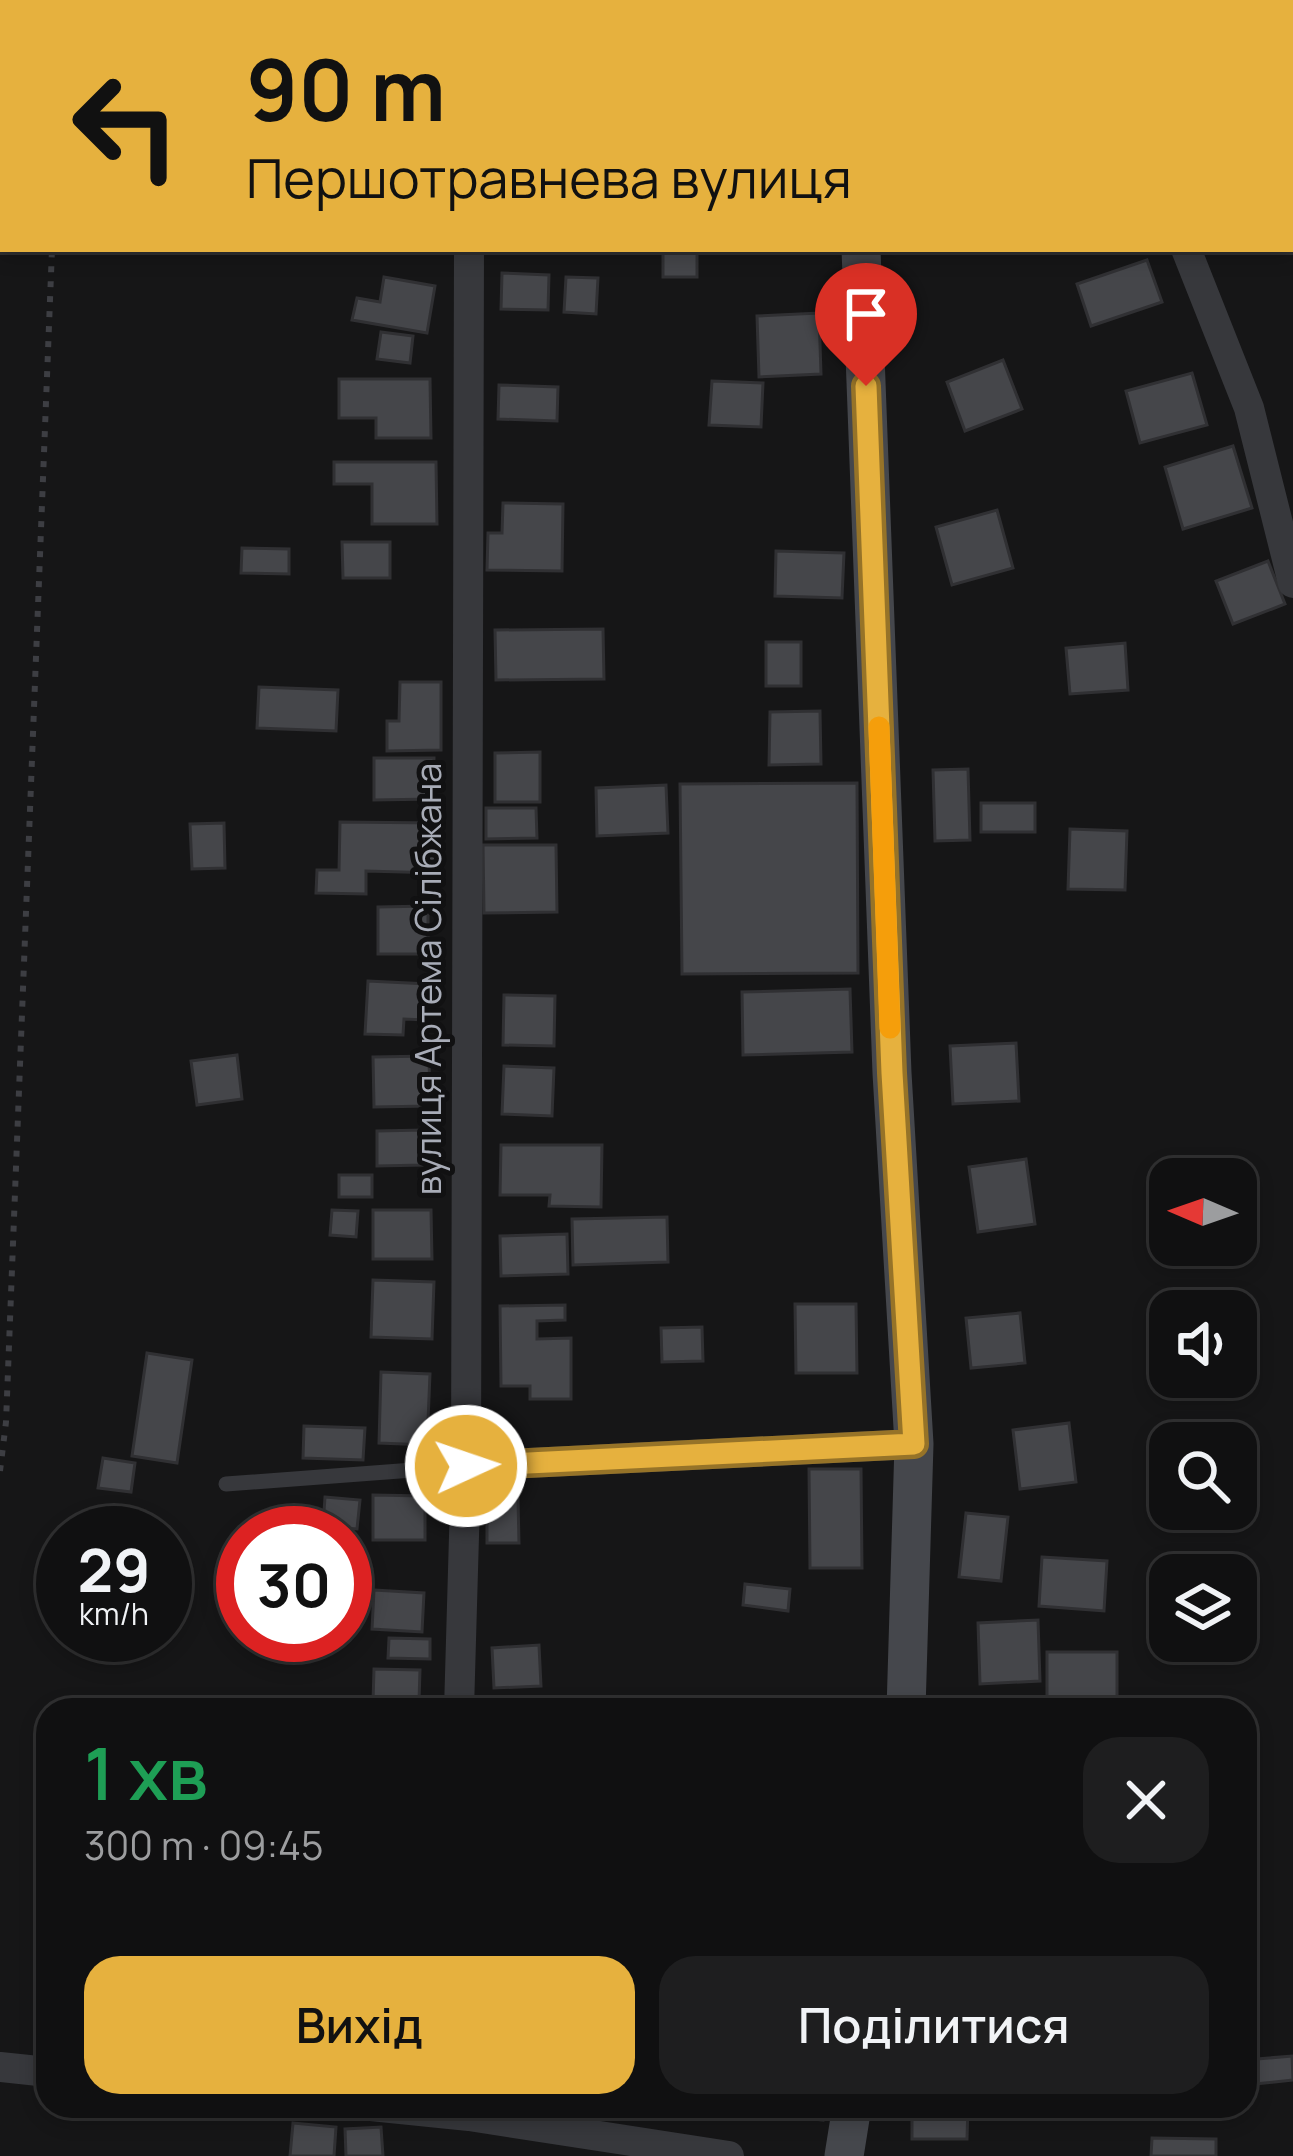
<!DOCTYPE html>
<html lang="uk">
<meta charset="utf-8">
<style>
body{margin:0;font-family:Manrope,sans-serif;background:#1e1e1f;color:#f1f3f6;height:100vh;display:flex;flex-direction:column;font-size:45px;white-space:nowrap}
*{box-sizing:border-box;margin:0}
p{font-size:39px;color:#9c9d9f}
.icon{flex:none;width:66px;height:66px;fill:none;stroke:currentColor;stroke-width:2;stroke-linecap:round;stroke-linejoin:round}
.map{position:relative;flex:1;overflow:hidden}
.panel{position:absolute;left:36px;top:1698px;width:1221px;height:420px;display:flex;flex-direction:column;background:#101011;border-radius:36px;box-shadow:0 6px 18px #0003,0 0 0 3px #303031}
.panel>*{flex:none}
.guide{position:absolute;left:0px;top:0px;width:1293px;height:252px;box-shadow:0 6px 18px #0003,0 0 0 3px #303031;background:#e6b13e;color:#111;overflow:hidden}
.needle{width:78px;rotate:272deg}
.buttons{position:absolute;left:1149px;top:1158px;display:grid;gap:24px}
.buttons a{display:grid;place-items:center;width:108px;height:108px;border-radius:24px;background:#101011;box-shadow:0 6px 18px #0003,0 0 0 3px #303031;font-size:60px}
.speed{position:absolute;left:36px;top:1506px;display:flex;gap:24px;font-size:60px;font-weight:700;text-align:center}
.speed>*{display:grid;place-content:center;width:156px;height:156px;border-radius:50%;background:#101011;box-shadow:0 6px 18px #0003,0 0 0 3px #303031;line-height:1}
.speed small{font-size:30px;font-weight:400}
.speed .limit{border:18px solid #d22;background:#fff;color:#111}
.pin{position:absolute;display:grid;place-items:center;width:102px;height:102px;color:#fff;margin:-123px -51px;border-radius:50% 50% 50% 0;rotate:-45deg;box-shadow:0 0 12px #0007}
.pin .icon{rotate:45deg}
.me{position:absolute;width:132px;margin:-66px;rotate:87deg;stroke-linejoin:round;filter:drop-shadow(0 0 9px #0008)}
.turn{display:flex;align-items:center;gap:42px;height:252px;padding:0 48px;font-size:54px}
.turn .icon{width:156px;height:156px;stroke-width:2.5}
.turn b{display:block;font-size:84px;line-height:102px}
.round{display:grid;place-items:center;flex:none;width:126px;height:126px;border-radius:36px;background:#1e1e1f}
.summary{display:flex;align-items:center;justify-content:space-between;height:204px;padding:0 48px}
h1{font-size:72px;font-weight:600;line-height:90px;color:#1e9e55}
.primary-button{display:flex;gap:24px;margin-top:auto;padding:24px 48px}
.primary-button a{flex:1;height:138px;border-radius:36px;background:#e6b13e;color:#111;font-size:48px;font-weight:600;line-height:138px;text-align:center}
.primary-button a+a{background:#1e1e1f;color:#f1f3f6}
.map>svg:first-child{display:block}
.building{fill:#45464a;stroke:#303033;stroke-width:3}
.lines{fill:none;stroke-linecap:round;stroke-linejoin:round}
.path{stroke:#3d3e43;stroke-width:6;stroke-dasharray:6 9;stroke-linecap:butt}
.lane{stroke:#37383c;stroke-width:15}
.street{stroke:#37383c;stroke-width:30}
.secondary{stroke:#45474c;stroke-width:39}
.route-casing{stroke:#967328;stroke-width:30}
.route{stroke:#e6b13e;stroke-width:21}
.slow{stroke:#f59e0b;stroke-width:21}
.labels{text-anchor:middle;stroke-width:10;stroke-linejoin:round;paint-order:stroke}
.street-label{font-size:36px;fill:#a8acb7;stroke:#111112}
</style>
<div class="map">
<svg width="1293" height="2156" viewBox="0 0 1293 2156">
<rect width="100%" height="100%" fill="#161617"/>
<!-- building -->
<g class="building">
<rect x="663" y="249" width="34" height="28"/>
<path d="M1147,260L1162,302L1091,326L1077,284Z"/>
<path d="M502,273L549,275L548,310L501,309Z"/>
<path d="M384,277L435,286L427,333L352,320L357,298L380,302Z"/>
<path d="M566,277L598,278L596,314L564,312Z"/>
<path d="M819,313L821,374L759,377L757,316Z"/>
<path d="M381,332L413,336L410,363L377,359Z"/>
<path d="M1003,360L1022,409L965,431L947,382Z"/>
<path d="M1192,373L1207,425L1140,443L1126,391Z"/>
<path d="M339,379H430L431,438H376V418H339Z"/>
<path d="M712,381L763,383L761,427L709,425Z"/>
<path d="M499,385L558,387L557,421L498,419Z"/>
<path d="M1233,446L1252,508L1183,529L1165,467Z"/>
<path d="M334,462H436L437,524H372V484H334Z"/>
<path d="M503,503L563,504L562,571L487,570L488,533H502Z"/>
<path d="M997,510L1013,568L952,585L936,527Z"/>
<path d="M342,542H390V578H343Z"/>
<path d="M242,548L289,549V574L241,573Z"/>
<path d="M776,551L844,553L842,598L775,596Z"/>
<path d="M1268,561L1285,604L1233,624L1216,581Z"/>
<path d="M603,629L604,679L496,680L495,630Z"/>
<rect x="766" y="642" width="35" height="44"/>
<path d="M1125,643L1128,690L1070,694L1066,648Z"/>
<path d="M400,682H441V750L387,751V721H399Z"/>
<path d="M259,687L338,690L336,731L257,728Z"/>
<path d="M820,711L821,764L769,765L770,712Z"/>
<path d="M540,752V802H495V753Z"/>
<path d="M374,758H434L433,799L374,800Z"/>
<path d="M968,769L970,840L935,841L933,770Z"/>
<path d="M857,783L858,973L682,974L680,784Z"/>
<path d="M666,785L668,833L597,836L596,788Z"/>
<rect x="981" y="803" width="54" height="29"/>
<path d="M486,808H536L537,838L486,839Z"/>
<path d="M340,822L439,823L438,873L366,871V894L316,893L317,870H339Z"/>
<path d="M224,823L225,868L192,869L190,824Z"/>
<path d="M1070,829L1127,831L1125,890L1068,889Z"/>
<path d="M483,845H556L557,912L484,913Z"/>
<path d="M428,906V954H378V907Z"/>
<path d="M368,981L428,984L426,1020L404,1019L403,1035L365,1034Z"/>
<path d="M850,989L852,1052L743,1055L742,992Z"/>
<path d="M504,995L555,996L554,1046L503,1045Z"/>
<path d="M1016,1043L1019,1101L953,1104L950,1046Z"/>
<path d="M237,1055L242,1099L197,1105L191,1061Z"/>
<path d="M429,1056L430,1106L374,1107L373,1057Z"/>
<path d="M504,1066L554,1068L552,1116L502,1114Z"/>
<path d="M423,1130L424,1165L377,1166V1131Z"/>
<path d="M501,1145H602L601,1207L549,1206L550,1195H500Z"/>
<path d="M1026,1159L1035,1224L978,1232L969,1167Z"/>
<rect x="339" y="1175" width="33" height="22"/>
<path d="M332,1210L358,1211L356,1237L330,1235Z"/>
<path d="M373,1210H431L432,1259H373Z"/>
<path d="M667,1217L668,1262L573,1265L572,1219Z"/>
<path d="M567,1234L568,1274L501,1276L500,1236Z"/>
<path d="M373,1280L434,1282L432,1339L371,1337Z"/>
<path d="M795,1304H856L857,1373H796Z"/>
<path d="M565,1305V1320L537,1321V1339L571,1338V1399H530V1386H501L500,1306Z"/>
<path d="M1020,1313L1025,1363L971,1368L966,1318Z"/>
<path d="M702,1327L703,1361L662,1362L661,1328Z"/>
<path d="M147,1353L192,1360L177,1463L132,1456Z"/>
<path d="M381,1372L430,1374L427,1445L379,1443Z"/>
<path d="M1069,1423L1076,1482L1020,1489L1013,1430Z"/>
<path d="M304,1426L365,1428L363,1460L303,1458Z"/>
<path d="M103,1458L135,1463L131,1492L98,1488Z"/>
<path d="M809,1469H861L862,1568H810Z"/>
<path d="M373,1495L425,1496V1540H373Z"/>
<path d="M325,1497L360,1500L357,1529L323,1526Z"/>
<path d="M487,1499H518L519,1543H487Z"/>
<path d="M966,1513L1008,1517L1001,1581L959,1577Z"/>
<path d="M1042,1557L1107,1561L1104,1611L1039,1606Z"/>
<path d="M745,1584L790,1589L788,1611L743,1605Z"/>
<path d="M374,1590L424,1593L422,1632L372,1629Z"/>
<path d="M1038,1620L1040,1681L980,1684L978,1623Z"/>
<path d="M389,1638L430,1639V1659L388,1658Z"/>
<path d="M539,1645L541,1686L494,1688L492,1648Z"/>
<path d="M1047,1652H1117V1698L1047,1699Z"/>
<path d="M374,1669L420,1670L419,1702L373,1701Z"/>
<path d="M1292,2056L1293,2080L1245,2085V2060Z"/>
<path d="M769,2106H824L823,2120L768,2114Z"/>
<path d="M912,2106H968L967,2139H912Z"/>
<path d="M293,2123L336,2127L334,2156H290Z"/>
<path d="M381,2127L383,2156H346L345,2129Z"/>
<path d="M1152,2138L1216,2139V2156H1151Z"/>
</g>
<g class="lines">
<!-- path -->
<g class="path">
<path d="M62,3V0"/>
<path d="M0,1471L6,1422L52,249"/>
</g>
<!-- lane -->
<path class="lane" d="M226,1484L466,1466"/>
<!-- street -->
<g class="street">
<path d="M1088,0L1089,3"/>
<path d="M1186,249L1249,408L1293,583"/>
<path d="M466,1466L914,1444"/>
<path d="M459,1710L466,1466L469,249"/>
<path d="M0,2067L48,2072"/>
<path d="M371,2106L469,2116L729,2156"/>
</g>
<!-- secondary -->
<g class="secondary">
<path d="M852,0V3"/>
<path d="M861,249L892,1073L914,1444L906,1710"/>
<path d="M844,2156L852,2106"/>
</g>
</g>
<g class="lines">
<defs>
<path id="route" d="M466,1466L914,1444L892,1073L866,386"/>
</defs>
<!-- route casing -->
<use href="#route" class="route-casing"/>
<!-- route -->
<use href="#route" class="route"/>
<!-- slow -->
<path class="slow" d="M879,727L890,1028"/>
</g>
<g class="labels">
<!-- street labels -->
<g class="street-label">
<text transform="translate(428 979) rotate(-90)" y="13">вулиця Артема Сілібжана</text>
</g>
</g>
</svg>
<div class="buttons">
<a><svg class="needle" viewBox="-14 -14 28 28"><path d="M0-13l5 13h-10z" fill="#e53935"/><path d="M0 13l5-13h-10z" fill="#9c9d9f"/></svg></a>
<a><svg class="icon" aria-label="sound" viewBox="0 0 24 24"><path d="M4 9h4l5-4v14l-5-4H4zM17 9q2 3 0 6"/></svg></a>
<a><svg class="icon" aria-label="search" viewBox="0 0 24 24"><circle cx="10" cy="10" r="6"/><path d="M15 15l6 6"/></svg></a>
<a><svg class="icon" aria-label="layers" viewBox="0 0 24 24"><path d="M12 4l9 5-9 5-9-5zM3 14l9 5 9-5"/></svg></a>
</div>
<div class="speed"><div>29<small>km/h</small></div><div class="limit">30</div></div>
<div class="pin" style="left:866px;top:386px;background:#d93025"><svg class="icon" aria-label="arrive" viewBox="0 0 24 24"><path d="M6 21V4h12l-3 4 3 4H6"/></svg></div>
<svg class="me" style="left:466px;top:1466px" viewBox="-20 -20 40 40"><circle r="17" fill="#e6b13e" stroke="#fff" stroke-width="3"/><path d="M0-11L8 9 0 5-8 9z" fill="#fff"/></svg>
<div class="guide">
<div class="turn"><svg class="icon" aria-label="left" viewBox="0 0 24 24"><path d="M17 20v-9H6M10 6l-5 5 5 5"/></svg><div><b>90 m</b>Першотравнева вулиця</div></div>
</div>
<section class="panel">
<div class="summary"><div><h1>1 хв</h1><p>300 m · 09:45</p></div><a class="round"><svg class="icon" aria-label="close" viewBox="0 0 24 24"><path d="M6 6l12 12M18 6L6 18"/></svg></a></div>
<div class="primary-button"><a>Вихід</a><a>Поділитися</a></div>
</section>
</div>
